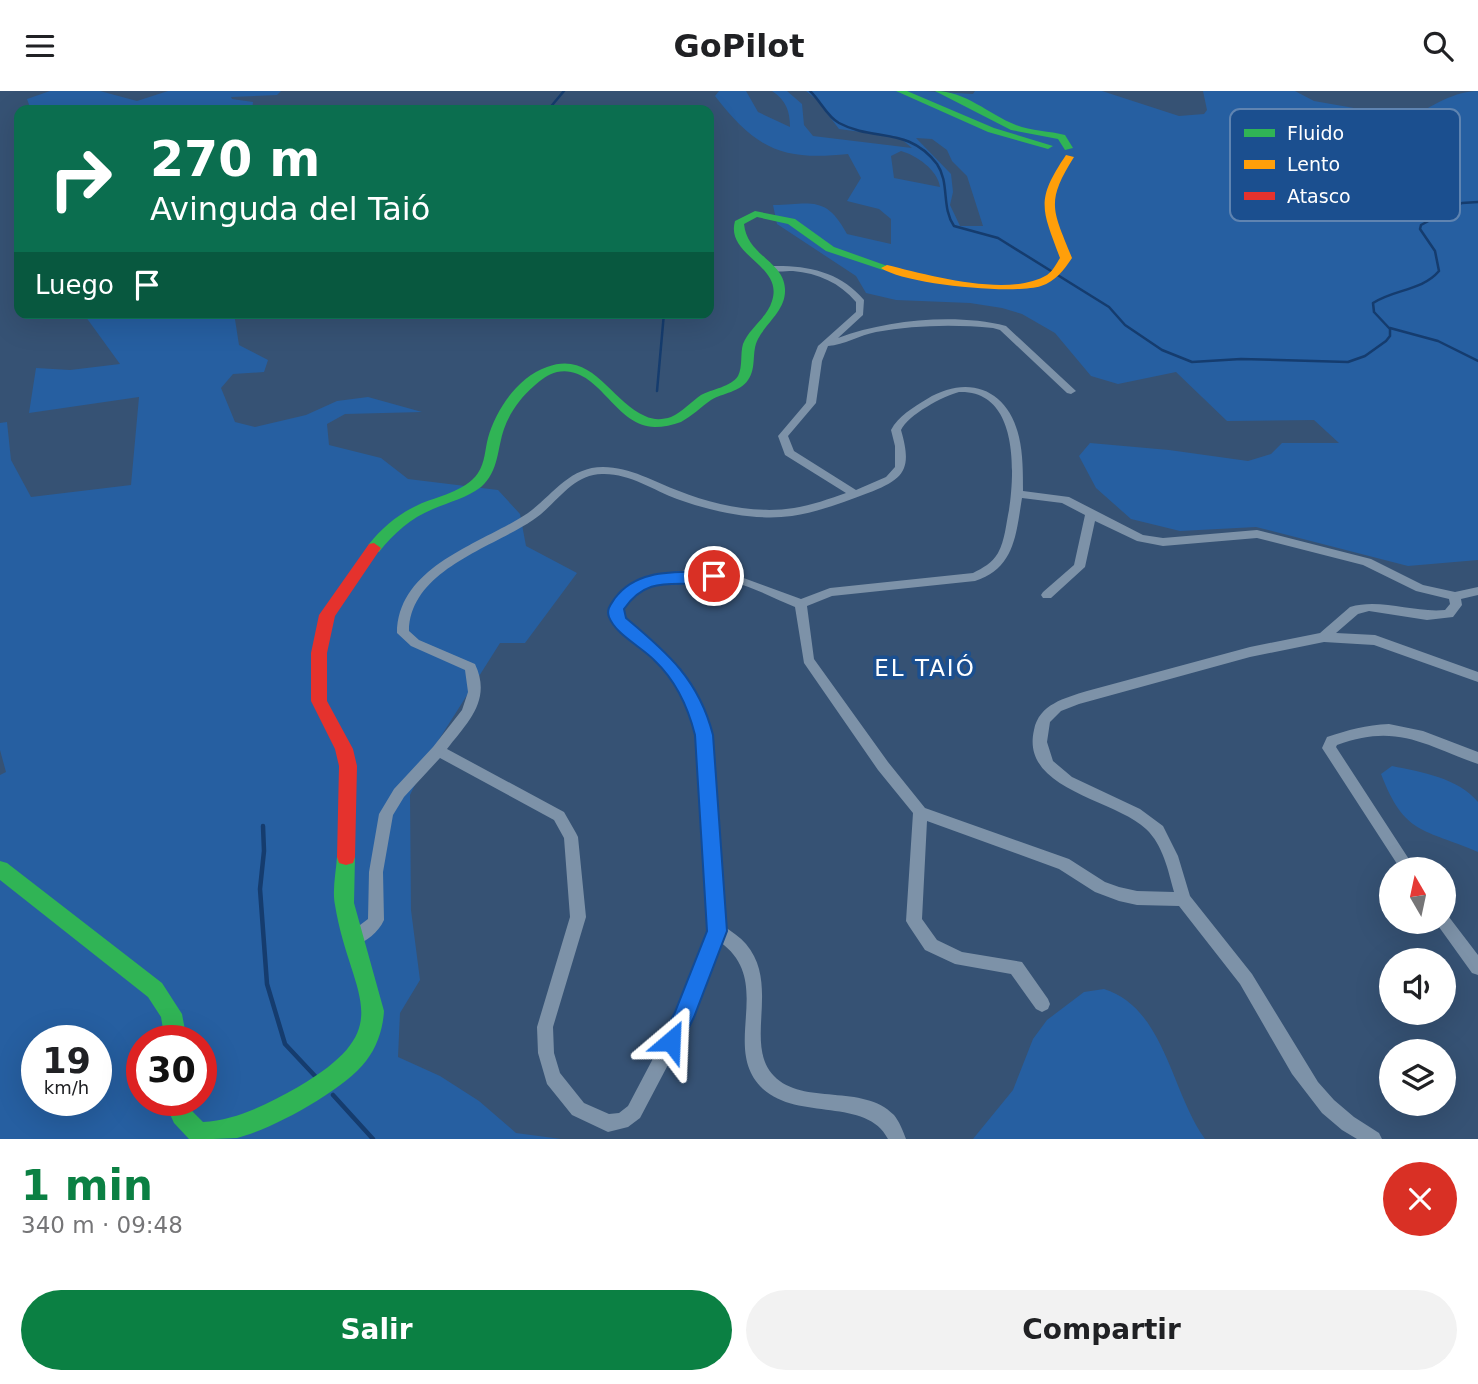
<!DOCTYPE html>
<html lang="es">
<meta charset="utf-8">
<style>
body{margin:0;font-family:"DejaVu Sans",sans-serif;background:#f2f2f2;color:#202124;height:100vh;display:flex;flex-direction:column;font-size:26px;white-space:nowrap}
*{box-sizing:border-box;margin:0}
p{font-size:23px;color:#757577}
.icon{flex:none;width:38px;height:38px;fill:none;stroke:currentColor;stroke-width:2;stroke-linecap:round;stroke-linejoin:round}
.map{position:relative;height:1048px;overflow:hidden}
.panel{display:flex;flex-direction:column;background:#fff;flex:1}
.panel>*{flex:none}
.top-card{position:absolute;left:14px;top:14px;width:700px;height:214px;border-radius:14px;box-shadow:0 7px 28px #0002;background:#0b6e4f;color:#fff;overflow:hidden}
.needle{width:46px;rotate:351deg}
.tools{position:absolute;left:1379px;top:766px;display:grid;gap:14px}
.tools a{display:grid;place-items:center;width:77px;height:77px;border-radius:50%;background:#fff;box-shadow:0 7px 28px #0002;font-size:35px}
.speed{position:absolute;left:21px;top:934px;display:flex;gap:14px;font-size:35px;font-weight:700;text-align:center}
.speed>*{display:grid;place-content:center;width:91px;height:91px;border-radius:50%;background:#fff;box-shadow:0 7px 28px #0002;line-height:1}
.speed small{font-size:18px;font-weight:400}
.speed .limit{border:10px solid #d22;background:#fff;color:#111}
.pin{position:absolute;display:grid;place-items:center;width:60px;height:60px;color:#fff;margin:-30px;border:4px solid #fff;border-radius:50%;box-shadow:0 2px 7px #0007}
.me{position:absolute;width:77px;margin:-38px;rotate:26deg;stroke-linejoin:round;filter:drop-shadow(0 0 5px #0008)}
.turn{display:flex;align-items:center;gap:24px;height:147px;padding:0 21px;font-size:32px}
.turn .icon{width:91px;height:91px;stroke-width:2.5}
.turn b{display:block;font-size:49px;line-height:60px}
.then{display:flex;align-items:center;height:66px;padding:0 21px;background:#0003;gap:14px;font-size:26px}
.round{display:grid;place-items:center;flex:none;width:74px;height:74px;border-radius:37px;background:#f2f2f2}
.headline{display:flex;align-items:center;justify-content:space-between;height:119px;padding:0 21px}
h1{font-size:42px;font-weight:700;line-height:52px;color:#0b8043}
.action{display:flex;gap:14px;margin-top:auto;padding:14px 21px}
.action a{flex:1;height:80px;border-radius:42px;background:#0b8043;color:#fff;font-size:28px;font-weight:700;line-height:80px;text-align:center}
.action a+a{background:#f2f2f2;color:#202124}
header{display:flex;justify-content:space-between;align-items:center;height:91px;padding:0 21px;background:#fff;font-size:32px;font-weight:700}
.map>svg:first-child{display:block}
.green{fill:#265fa1;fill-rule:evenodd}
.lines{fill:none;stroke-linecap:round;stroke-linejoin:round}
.stream-far1{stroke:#153c6e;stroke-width:2.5}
.stream{stroke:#153c6e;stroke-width:4.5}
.street{fill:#7d92a8;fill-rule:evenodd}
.fast{fill:#30b455;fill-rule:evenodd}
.slow{fill:#ff9f0a;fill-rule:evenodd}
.jam{fill:#e5322d;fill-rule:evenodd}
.route{fill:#1a73e8;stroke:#114b97;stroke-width:2}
.labels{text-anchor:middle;stroke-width:7;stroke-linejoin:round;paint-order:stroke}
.neighbourhood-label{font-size:23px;letter-spacing:2px;fill:#fff;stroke:#1b4f8f}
.key{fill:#1b4f8f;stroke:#5f84b1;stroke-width:2}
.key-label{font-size:19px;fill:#fff}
</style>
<header><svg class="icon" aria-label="menu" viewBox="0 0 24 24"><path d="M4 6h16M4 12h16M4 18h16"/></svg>GoPilot<svg class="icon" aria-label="search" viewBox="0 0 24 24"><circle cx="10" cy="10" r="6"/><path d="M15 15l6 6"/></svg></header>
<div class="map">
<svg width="1478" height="1048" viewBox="0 0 1478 1048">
<rect width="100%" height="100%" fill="#365274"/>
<!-- green -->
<g class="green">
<path d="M50,0H100L137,10L168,0H281L277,4L231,6L232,8L253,11L252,19H31L27,8Z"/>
<path d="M719,0H746L758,21L790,36C790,20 786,9 772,0H787L802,13L804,34L813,45L912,57L899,46L839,38L817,9L806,0H924L973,3L975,0H1102L1179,25L1204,23L1207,19L1203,0H1295L1314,10L1411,27C1431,15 1455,0 1478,0V469L1408,475L1256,436L1180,440L1131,428L1096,397L1079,365L1090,352L1169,359L1248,370L1271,363L1282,352H1339L1314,329L1227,330L1176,281L1118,293L1091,285L1055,242L1022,223L1002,217L970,212L896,209L866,202L856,185L777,133L773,114C812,113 826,104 847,143L891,153V128L879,118L847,110L861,87L848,63C782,70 756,58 715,5ZM916,47L932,48L947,59L952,70L967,85L983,135H960L950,114L953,101L951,83ZM901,60C916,64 938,79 940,96L894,87L891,65Z"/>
<path d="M83,222H234L239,254L268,269L264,281L233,283L221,297L235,331L255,336L306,324L337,310L368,306L422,321L345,323L327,333L329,354L381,367L408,388L498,399L520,423L526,455L577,482L525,552H500L431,661L410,704L411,819L420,889L400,922L398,966L440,985L479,1010L516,1042L561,1048H0V684L6,681L0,659V332L7,331L11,369L31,406L131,394L139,306L29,322L36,277L70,279L120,273ZM37,950H96V1010H37ZM142,950H201V1010H142Z"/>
<path d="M1392,675C1422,681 1458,687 1478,711V761C1423,737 1405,745 1381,683Z"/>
<path d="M1104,898C1165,917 1171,1001 1205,1048H973L1013,999L1033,948L1047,929L1084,901Z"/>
</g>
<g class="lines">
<!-- stream-far1 -->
<g class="stream-far1">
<path d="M810,0C820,9 827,26 839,32C874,51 908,35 937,73C950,92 941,116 954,135L998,147L1109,216L1125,234L1162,259L1192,271L1241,268L1348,271L1365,265L1386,250L1390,245V237L1438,250L1478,270"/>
<path d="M548,19L564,0"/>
<path d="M1389,237L1374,221L1373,212C1394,198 1422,200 1439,180L1435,160L1420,138L1421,134L1462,112L1478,111"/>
<path d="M657,300L664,222"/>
</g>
<!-- stream -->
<g class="stream">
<path d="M263,735L264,760L260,798L267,893L285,953L315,985"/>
<path d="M333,1004L373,1048"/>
</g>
<!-- street -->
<g class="street">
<path d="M783,175C815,176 843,184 864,209L863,224L838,247C886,229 956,222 1006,235L1076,300L1071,303L1067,302L1000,239L993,237C955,233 914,234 876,241C860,244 844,254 828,255L822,270L816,312L788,345L794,360L856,399L886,386L895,376V355L891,339C898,325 914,316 927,308C968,283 1008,298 1019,346C1023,363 1023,382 1023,400L1069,406L1143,444L1163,447L1257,439L1371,468L1423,494L1455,501L1478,496V504L1461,508L1462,514L1453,526L1427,529L1369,520L1358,523L1336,542L1375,544L1478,581V591L1374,554L1324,551L1250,566L1079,613L1061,620L1050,631L1047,651L1053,670L1072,686L1140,718L1163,735L1178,765L1190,805L1252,883L1318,991L1334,1009L1354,1026L1379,1042L1382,1048H1357L1342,1039L1322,1022L1292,983L1240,893L1179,815L1137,814L1119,810L1095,801L1059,778L927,730L922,828L937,849L962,861L1022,871L1048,908L1050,913L1048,918L1042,921L1036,918L1011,883L955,873L925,859L909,835L906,830L913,722L878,679L804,572L795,516C775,508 755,497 734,491C705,483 662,484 637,501C627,507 621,516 624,528L665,562L685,585L706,624L713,665L725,836C732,841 740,846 746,853C781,894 743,953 774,985C803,1015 863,992 894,1024C899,1030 903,1040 906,1048H888C867,1006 798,1030 763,998C719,957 776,891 720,851L690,932L640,1027L628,1036L608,1041L572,1024L547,993L538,962L537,936L570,826L564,747L554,729L440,667L404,706L393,724L383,781L384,829C378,842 367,850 354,855L348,853L346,848L348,843L368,828L369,781L379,723L394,698L433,656L462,619L468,601L465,579L411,555L397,542C398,474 482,453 528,422C553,404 569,376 603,376C630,376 655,391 679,400C714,414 757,423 794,417C812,414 829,408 846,402L785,364L778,345L806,312L812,270L818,255L856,221V211C840,192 818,182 793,180C784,180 773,182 766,178L770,175ZM959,301C1018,299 1015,379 1009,419C1006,433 1005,449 998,462C992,472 983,477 973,482L830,497L801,508L730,482L688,479L657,484L639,489L627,496L618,504L611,516V525L616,534L657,568L675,591L692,624L699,665L709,840L677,922L628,1015L619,1022L609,1023L584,1012L560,982L554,962L553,936L586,826L578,746L576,742L564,721L447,658C468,631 492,609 475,573L419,549L409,540C410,479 492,457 533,429C556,414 572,383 602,383C629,382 653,399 677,408C713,421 755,430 792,425C818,421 844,411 868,402C906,388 912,377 901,339C908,324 943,305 959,301ZM1022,407L1062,412L1085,424L1074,474L1043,501L1041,504L1043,507H1051L1085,476L1095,430L1137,450L1163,455L1257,447L1363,474L1416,500L1449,508L1450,513L1445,519C1413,522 1381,507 1350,516L1320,542L1250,556L1087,600C1065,607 1039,613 1034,639C1020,699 1115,708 1146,738C1163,754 1168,779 1174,801L1137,800L1119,796L1105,791L1069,768L925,717L888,671L814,568L807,515L832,505L975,490C1015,477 1016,443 1022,407Z"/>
<path d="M1389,633L1423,640L1478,661V673C1424,654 1397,632 1337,654L1336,656L1416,779H1401L1322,657L1327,646C1348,639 1366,634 1389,633Z"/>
<path d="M1444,824L1449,826L1478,864V884L1472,882L1439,836L1436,831H1444Z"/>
</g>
<!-- fast -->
<g class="fast">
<path d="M896,0H907L994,37L1053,55L1048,58L988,41Z"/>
<path d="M935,0C966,0 988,23 1016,34C1031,40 1050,40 1065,44L1073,57L1065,59L1058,48L1011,39Z"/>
<path d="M755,120L795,128L834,156L893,177L883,179L826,160L788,133L757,126L744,133C747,165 784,170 785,198C786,219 767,231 758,248C751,261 757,277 748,289C740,301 723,302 711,309C701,316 692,325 681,331C673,334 663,336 655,336C614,336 599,273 557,281C548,283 541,289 534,295C521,306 510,321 504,338C497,358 499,380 481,396C467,407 449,411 433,418C411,427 394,442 379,461H369L367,457L369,453C382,437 398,423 418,414C437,405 465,401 478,382C485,372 485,358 488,347C496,318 518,286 547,276C593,259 610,310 645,325C653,329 662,329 671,326C682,321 691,311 701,304C712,298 731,296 738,285C743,275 740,263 743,253C749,237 767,227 772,210C784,174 725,165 735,130Z"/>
<path d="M346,758L353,760L355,766L354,812L384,920C383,938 377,956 366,970C344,999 273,1038 237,1047C223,1048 203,1048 189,1048L174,1032L164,1010H186L193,1021L203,1031C237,1029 268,1013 298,996C402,935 350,906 335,814C332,799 336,781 337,766L339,760Z"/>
<path d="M0,770L7,772L162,892L182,923L187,950H165L161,926L148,906L0,789Z"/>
</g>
<!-- slow -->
<path class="slow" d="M1066,64L1074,66C1045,112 1053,119 1072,167C1063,180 1056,190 1041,195C1012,204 904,193 881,177L887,174C928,184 1009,207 1047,184C1053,180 1056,173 1060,167C1042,118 1035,110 1066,64Z"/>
<!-- jam -->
<path class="jam" d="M374,452L381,457L335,525L327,562V610L353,658L357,675L355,766L353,772L346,774L339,772L337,766L339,675L335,658L311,610V562L319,524L369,453Z"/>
</g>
<!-- route -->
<path class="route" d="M714,480L719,481L721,485L719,489C681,500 651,479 624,518L626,527C668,562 699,589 713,644L727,840L694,926L679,957L671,960L663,957L660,950L675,921L707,840L695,644C688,616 676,590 655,570C642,556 616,544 609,526C606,518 611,513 615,507C638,476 679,482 714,480Z"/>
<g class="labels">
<!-- neighbourhood labels -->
<g class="neighbourhood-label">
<text x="925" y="585">EL TAIÓ</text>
</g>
</g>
<!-- legend -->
<rect x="1230" y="18" width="230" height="112" rx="10" class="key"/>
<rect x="1244" y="38" width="31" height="8" fill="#30b455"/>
<rect x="1244" y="69" width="31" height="9" fill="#ff9f0a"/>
<rect x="1244" y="101" width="31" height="8" fill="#e5322d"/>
<g class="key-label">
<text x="1287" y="49">Fluido</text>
<text x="1287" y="80">Lento</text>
<text x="1287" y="112">Atasco</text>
</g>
</svg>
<div class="tools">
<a><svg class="needle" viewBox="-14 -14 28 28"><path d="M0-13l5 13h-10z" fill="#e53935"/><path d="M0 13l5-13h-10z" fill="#757577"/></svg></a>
<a><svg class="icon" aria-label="sound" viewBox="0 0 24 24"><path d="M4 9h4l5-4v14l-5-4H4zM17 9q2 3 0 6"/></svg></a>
<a><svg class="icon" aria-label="layers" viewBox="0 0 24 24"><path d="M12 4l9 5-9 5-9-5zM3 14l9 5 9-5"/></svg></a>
</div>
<div class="speed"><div>19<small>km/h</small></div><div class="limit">30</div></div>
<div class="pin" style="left:714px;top:485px;background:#d93025"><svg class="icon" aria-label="arrive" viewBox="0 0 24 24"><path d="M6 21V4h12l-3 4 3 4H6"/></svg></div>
<svg class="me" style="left:671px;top:950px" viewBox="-20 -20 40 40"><path d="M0-17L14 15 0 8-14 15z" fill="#1a73e8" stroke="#fff" stroke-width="4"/></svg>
<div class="top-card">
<div class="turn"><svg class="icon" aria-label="right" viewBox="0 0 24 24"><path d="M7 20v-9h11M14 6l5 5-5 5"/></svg><div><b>270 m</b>Avinguda del Taió</div></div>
<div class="then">Luego<svg class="icon" aria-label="arrive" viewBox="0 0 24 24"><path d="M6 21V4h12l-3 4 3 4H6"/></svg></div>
</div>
</div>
<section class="panel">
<div class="headline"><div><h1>1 min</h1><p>340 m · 09:48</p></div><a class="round" style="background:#d93025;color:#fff"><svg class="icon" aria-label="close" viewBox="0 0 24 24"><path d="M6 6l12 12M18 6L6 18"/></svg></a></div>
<div class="action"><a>Salir</a><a>Compartir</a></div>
</section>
